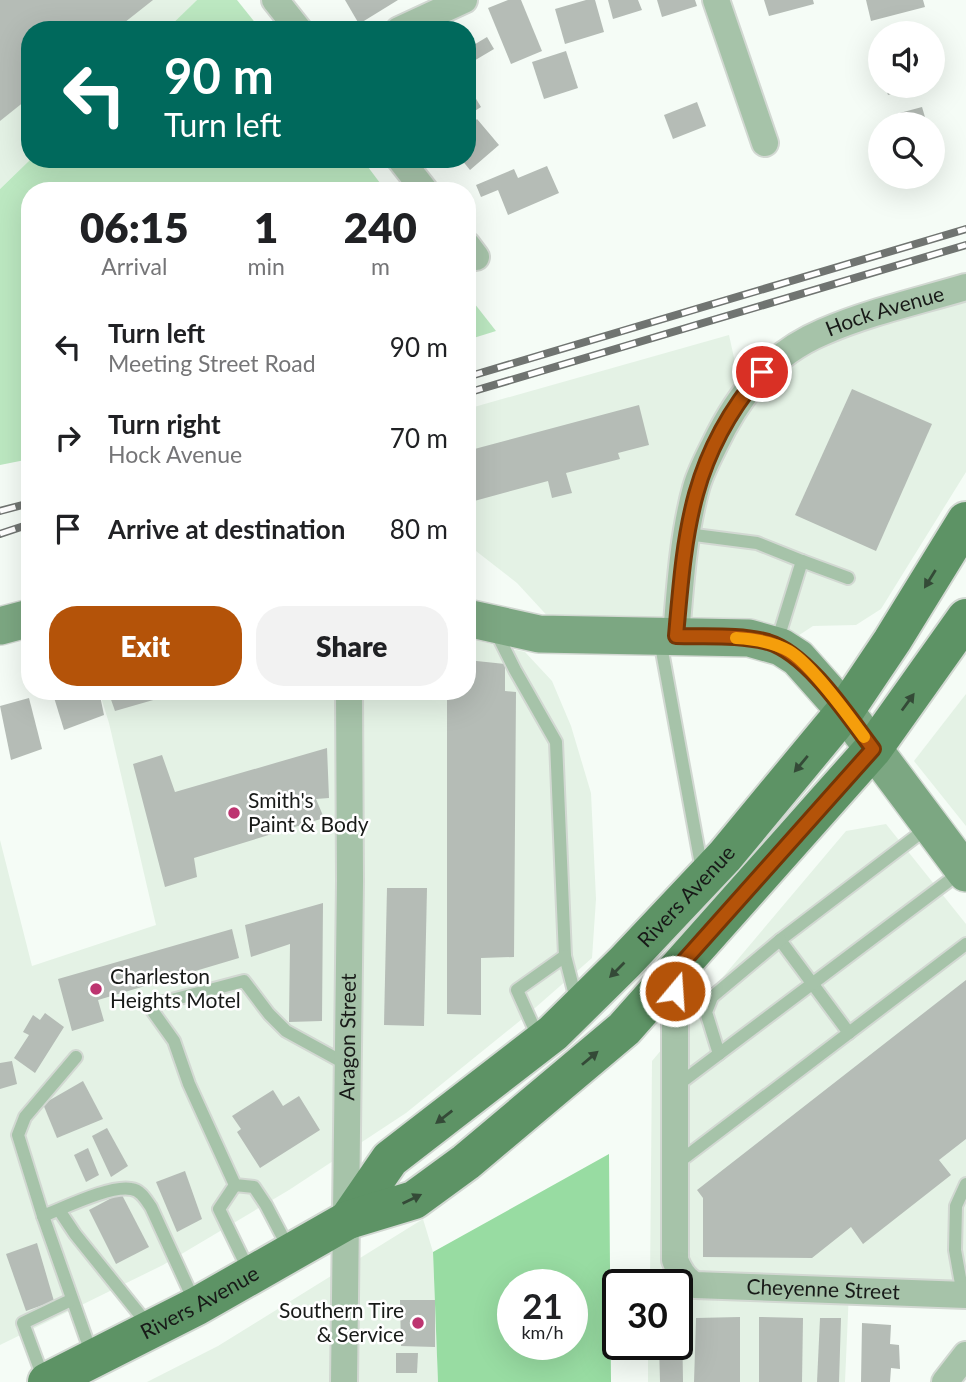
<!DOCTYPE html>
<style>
body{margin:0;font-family:Lato,sans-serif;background:#f2f2f2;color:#202124;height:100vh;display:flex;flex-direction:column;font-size:26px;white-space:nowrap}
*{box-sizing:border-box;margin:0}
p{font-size:23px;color:#757577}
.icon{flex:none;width:38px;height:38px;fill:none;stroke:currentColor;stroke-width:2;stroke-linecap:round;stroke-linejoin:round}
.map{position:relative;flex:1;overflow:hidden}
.sheet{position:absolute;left:21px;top:182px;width:455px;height:518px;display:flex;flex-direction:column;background:#fff;border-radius:28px;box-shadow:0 7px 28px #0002}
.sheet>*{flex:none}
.banner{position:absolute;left:21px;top:21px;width:455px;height:147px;border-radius:28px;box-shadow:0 7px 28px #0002;background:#00695c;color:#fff;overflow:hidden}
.controls{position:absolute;left:868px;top:21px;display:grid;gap:14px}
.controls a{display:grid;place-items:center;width:77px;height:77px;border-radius:50%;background:#fff;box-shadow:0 7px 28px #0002;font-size:35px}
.speed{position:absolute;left:497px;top:1269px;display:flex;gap:14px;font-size:35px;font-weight:700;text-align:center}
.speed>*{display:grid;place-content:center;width:91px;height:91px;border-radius:50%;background:#fff;box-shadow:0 7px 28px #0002;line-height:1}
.speed small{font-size:18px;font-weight:400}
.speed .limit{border:4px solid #111;border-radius:10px;background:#fff;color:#111}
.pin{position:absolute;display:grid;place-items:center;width:60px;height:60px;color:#fff;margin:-30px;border:4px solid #fff;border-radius:50%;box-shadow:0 2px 7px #0007}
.me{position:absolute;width:77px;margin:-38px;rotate:18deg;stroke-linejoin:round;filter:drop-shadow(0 0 5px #0008)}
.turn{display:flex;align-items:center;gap:24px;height:147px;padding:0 28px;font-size:32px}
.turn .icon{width:91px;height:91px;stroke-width:2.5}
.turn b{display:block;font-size:49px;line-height:60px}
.eta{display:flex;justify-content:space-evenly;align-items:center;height:119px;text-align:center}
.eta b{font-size:42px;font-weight:800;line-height:49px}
.action{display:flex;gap:14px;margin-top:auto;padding:14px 28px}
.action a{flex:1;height:80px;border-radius:28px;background:#b45309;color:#fff;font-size:28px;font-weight:800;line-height:80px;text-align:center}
.action a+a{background:#f2f2f2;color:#202124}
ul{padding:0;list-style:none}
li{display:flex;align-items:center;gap:21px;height:91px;padding:0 28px}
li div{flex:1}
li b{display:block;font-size:26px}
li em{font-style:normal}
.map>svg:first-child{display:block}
.built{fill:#e4f2e5}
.green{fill:#bce8c1}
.forest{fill:#98dca2;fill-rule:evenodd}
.building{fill:#b5bcb6}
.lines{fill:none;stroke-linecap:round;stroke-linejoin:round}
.lane-casing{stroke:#d2d8d2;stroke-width:16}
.street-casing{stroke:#d2d8d2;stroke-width:30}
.secondary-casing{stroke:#d2d8d2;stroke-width:40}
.primary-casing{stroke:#d2d8d2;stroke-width:42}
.lane{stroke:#a6c3a9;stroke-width:12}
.street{stroke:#a6c3a9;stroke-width:26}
.secondary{stroke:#7ca782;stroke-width:37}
.primary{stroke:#5d9365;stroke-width:38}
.rail-casing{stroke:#707471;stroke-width:8}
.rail{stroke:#fff;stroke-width:5;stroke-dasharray:16;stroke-linecap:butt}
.oneway{fill:#344a37}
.route-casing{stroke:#753606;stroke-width:18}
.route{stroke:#b45309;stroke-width:12}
.slow{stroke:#f59e0b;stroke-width:12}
.poi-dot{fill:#bd3470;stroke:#fff;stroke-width:2.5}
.labels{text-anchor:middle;stroke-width:5;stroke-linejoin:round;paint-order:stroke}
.street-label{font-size:21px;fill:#181a18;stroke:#fff}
.poi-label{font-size:21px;fill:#181a18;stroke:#fff;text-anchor:start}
</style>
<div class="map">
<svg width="966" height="1382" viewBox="0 0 966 1382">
<rect width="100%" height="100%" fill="#f5fcf6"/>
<!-- built -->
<g class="built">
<path d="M0,0H197L166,30H30L31,159L0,189Z"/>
<path d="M966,287V472L881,609L856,625L813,626L781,647L565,635L517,583L467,544V409L729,335L742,394L782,355Z"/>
<path d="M467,638L525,652L552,681L571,726L591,793L596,899L592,958L527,1015L406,1113L289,1190L163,1265L0,1345V840L32,966L156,925L109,723L99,691H467Z"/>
<path d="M966,694V826L914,761Z"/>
<path d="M886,824L966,924V1293L849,1291L845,1382H648V1344H677V1284H650L652,1061L846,831Z"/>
<path d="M423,1219L433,1252L438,1382H147L218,1346Z"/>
</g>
<!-- green -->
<g class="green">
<path d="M197,0H237L261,30H166Z"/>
<path d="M31,159H362L386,191H30V459L0,465V189Z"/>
<path d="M467,294L496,331L467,340Z"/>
</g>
<!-- forest -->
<path class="forest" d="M609,1154L611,1382H438L433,1252ZM513,1284H572V1344H513Z"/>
<!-- building -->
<g class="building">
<path d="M0,0H153L115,30H30V97L0,121Z"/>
<path d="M345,0H398L359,24Z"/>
<path d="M508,0H521L542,51L511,64L488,8Z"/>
<path d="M586,0H595L604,32L565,44L555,9Z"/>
<path d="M608,0H638L642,10L613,19Z"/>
<path d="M657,0H695L697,6L662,17Z"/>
<path d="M764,0H813L814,4L769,16Z"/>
<path d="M866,0H923L925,7L871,21Z"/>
<path d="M487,37L494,49L467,65V49Z"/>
<path d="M566,51L578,88L544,99L532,62Z"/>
<path d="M467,84L481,107L467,116Z"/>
<path d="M885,86H916L888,95Z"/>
<path d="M697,102L706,126L673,139L664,115Z"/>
<path d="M922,107L927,124H899L896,114Z"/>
<path d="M477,119L499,145L470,170L461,159H467V128Z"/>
<path d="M547,166L559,193L508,215L498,190L481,197L476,185L514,169L518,178Z"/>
<path d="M852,389L932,424L876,551L795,515Z"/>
<path d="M639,405L649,445L618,453L620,459L566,473L572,493L552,498L548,481L467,503V451Z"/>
<path d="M467,660L505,664V691L516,692L514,957L481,958V1015L447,1014V691H467Z"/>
<path d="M52,691H99L104,715L64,730Z"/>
<path d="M108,691H181V692L115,711Z"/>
<path d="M29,698L42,749L11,760L0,706Z"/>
<path d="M327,748L329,798L316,799L324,818L194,858L197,877L165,887L133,764L162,755L175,792Z"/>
<path d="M387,888H427L424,1026L384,1025Z"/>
<path d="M323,903L322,1021L289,1022L290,944L251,957L245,925Z"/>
<path d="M232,929L239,958L98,1000L104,1021L72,1031L58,979Z"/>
<path d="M966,980V1139L939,1160L951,1175L863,1244L851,1227L812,1258L703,1257V1198L697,1190Z"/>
<path d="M45,1013L64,1027L35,1073L14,1058L29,1035L23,1032L33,1015L40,1020Z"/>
<path d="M12,1061L17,1084L0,1089V1063Z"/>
<path d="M83,1081L103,1119L57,1138L43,1104Z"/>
<path d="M273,1090L283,1106L299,1096L320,1130L260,1168L237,1132L241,1129L232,1116Z"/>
<path d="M107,1128L128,1166L111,1177L92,1136Z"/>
<path d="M88,1148L99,1175L86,1182L74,1155Z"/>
<path d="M185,1171L202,1219L177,1232L156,1182Z"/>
<path d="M121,1193L149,1247L116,1264L89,1210Z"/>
<path d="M37,1243L54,1301L26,1311L6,1254Z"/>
<path d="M400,1300H435V1347L401,1346Z"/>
<path d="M677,1317L682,1318L683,1382H660L659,1344H677Z"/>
<path d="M740,1317V1382H694L696,1318Z"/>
<path d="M759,1317L803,1318L802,1382H759Z"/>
<path d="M820,1318H841L839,1382H817Z"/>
<path d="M862,1323L891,1325L890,1344L899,1345L900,1369L891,1368L890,1382H861Z"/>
<path d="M396,1353H418L417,1373H396Z"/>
</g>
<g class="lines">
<defs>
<g id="lane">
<path d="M687,534L757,543L802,561L777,642"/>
<path d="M802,561L848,578"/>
<path d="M496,632L515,670L556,742L565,956L577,1003"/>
<path d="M660,640L702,870"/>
<path d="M849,1033L780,940L927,828"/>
<path d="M539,1039L517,990L565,956"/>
<path d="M719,1054L706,1012L712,997L780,940"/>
<path d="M76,1057L25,1117L18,1135L43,1216L92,1355"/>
<path d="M675,1087L962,871"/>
<path d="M675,1165L966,944"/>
<path d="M235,1185L219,1209L249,1271"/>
<path d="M59,1210L75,1234L149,1326"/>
<path d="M43,1216C64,1208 110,1185 131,1189C141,1190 146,1200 151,1207L195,1303"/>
<path d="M289,1249L266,1205L254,1187L235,1185L189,1084L174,1041L149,1006L244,981L269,1014L286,1031L348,1065"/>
<path d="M963,1295L955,1250L956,1206L966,1184"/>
<path d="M44,1380L23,1323L71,1300"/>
</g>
<g id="street">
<path d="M275,0L299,30"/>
<path d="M716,0L765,143"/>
<path d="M399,30L464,0"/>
<path d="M400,159L425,191"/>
<path d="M467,245L476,257"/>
<path id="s1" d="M676,636C680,587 683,536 696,488C700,473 708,458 715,444C739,394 771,354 823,332C869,312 919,301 966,287"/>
<path id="s2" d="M675,971V1260C679,1270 684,1280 695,1285L966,1295"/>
<path id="s3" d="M344,1382L350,881L349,691"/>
<path d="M945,1382L966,1355"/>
</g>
<g id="secondary">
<path d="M467,618L539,634L749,638L781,647L798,658L845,711L966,873"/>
<path d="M0,626L30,618"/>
</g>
<g id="primary">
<path id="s4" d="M348,1220L390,1159L553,1033L625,962L725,856L845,711L892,641L966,521"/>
<path id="s5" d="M47,1382L197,1306L348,1220L414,1200L466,1162L624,1029L873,749L966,618"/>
</g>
</defs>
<!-- lane casing -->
<use href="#lane" class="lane-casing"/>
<!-- street casing -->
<use href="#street" class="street-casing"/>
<!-- secondary casing -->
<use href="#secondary" class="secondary-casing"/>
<!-- primary casing -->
<use href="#primary" class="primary-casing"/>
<!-- lane -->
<use href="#lane" class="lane"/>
<!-- street -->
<use href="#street" class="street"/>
<!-- secondary -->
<use href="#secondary" class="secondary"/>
<!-- primary -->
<use href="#primary" class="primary"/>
<defs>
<g id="rail">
<path d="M467,377L966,229"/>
<path d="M467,393L966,245"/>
<path d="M0,511L30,503"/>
<path d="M0,534L30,524"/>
</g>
</defs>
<!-- rail casing -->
<use href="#rail" class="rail-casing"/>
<!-- rail -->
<use href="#rail" class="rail"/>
</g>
<!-- one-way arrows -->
<defs><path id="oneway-solid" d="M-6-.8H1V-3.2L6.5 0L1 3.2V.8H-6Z" transform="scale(1.75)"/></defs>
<g class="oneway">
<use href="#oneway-solid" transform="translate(930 579) rotate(122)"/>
<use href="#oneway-solid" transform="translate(908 702) rotate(-54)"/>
<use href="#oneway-solid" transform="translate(801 764) rotate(130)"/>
<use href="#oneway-solid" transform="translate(617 970) rotate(135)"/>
<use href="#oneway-solid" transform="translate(590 1058) rotate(-40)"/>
<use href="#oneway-solid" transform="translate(444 1117) rotate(142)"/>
<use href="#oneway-solid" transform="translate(412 1199) rotate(-26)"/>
</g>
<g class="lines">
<defs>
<path id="route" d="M675,991V971L873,749C848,716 808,654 768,642C739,634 706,637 676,636C685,532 690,456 762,372"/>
</defs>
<!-- route casing -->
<use href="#route" class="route-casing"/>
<!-- route -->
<use href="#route" class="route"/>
<!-- slow -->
<path class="slow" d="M736,638C754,639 773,642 789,651C811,664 848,715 864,737"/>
</g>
<!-- markers -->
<g class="poi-dot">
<circle cx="234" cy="813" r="7"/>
<circle cx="96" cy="989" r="7"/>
<circle cx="418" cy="1323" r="7"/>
</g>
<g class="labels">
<!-- street labels -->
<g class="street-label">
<text dy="7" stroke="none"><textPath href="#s1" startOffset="422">Hock Avenue</textPath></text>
<text dy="7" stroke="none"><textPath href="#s4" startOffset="471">Rivers Avenue</textPath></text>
<text dy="7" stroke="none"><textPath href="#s3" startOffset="345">Aragon Street</textPath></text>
<text dy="7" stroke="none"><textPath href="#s2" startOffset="450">Cheyenne Street</textPath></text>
<text dy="7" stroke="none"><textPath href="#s5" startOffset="172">Rivers Avenue</textPath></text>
</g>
<!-- poi labels -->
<g class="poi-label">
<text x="248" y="808">Smith's<tspan x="248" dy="24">Paint &amp; Body</tspan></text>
<text x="110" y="984">Charleston<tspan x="110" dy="24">Heights Motel</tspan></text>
<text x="404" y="1318" text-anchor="end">Southern Tire<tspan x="404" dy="24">&amp; Service</tspan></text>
</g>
</g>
</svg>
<div class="controls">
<a><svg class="icon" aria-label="sound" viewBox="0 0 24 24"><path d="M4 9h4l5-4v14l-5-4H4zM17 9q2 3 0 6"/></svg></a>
<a><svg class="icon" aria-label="search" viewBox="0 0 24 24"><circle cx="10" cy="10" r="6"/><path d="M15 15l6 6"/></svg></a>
</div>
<div class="speed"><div>21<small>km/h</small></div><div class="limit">30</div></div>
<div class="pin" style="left:762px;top:372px;background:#d93025"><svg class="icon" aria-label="arrive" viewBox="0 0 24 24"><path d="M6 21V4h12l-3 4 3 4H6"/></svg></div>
<svg class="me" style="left:675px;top:991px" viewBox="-20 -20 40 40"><circle r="17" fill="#b45309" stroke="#fff" stroke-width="3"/><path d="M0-11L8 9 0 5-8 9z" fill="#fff"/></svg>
<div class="banner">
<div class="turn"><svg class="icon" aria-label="left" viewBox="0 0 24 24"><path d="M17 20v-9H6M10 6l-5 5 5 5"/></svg><div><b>90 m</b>Turn left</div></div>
</div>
<section class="sheet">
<div class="eta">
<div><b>06:15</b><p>Arrival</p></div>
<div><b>1</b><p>min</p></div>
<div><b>240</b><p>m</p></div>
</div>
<ul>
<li><svg class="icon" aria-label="left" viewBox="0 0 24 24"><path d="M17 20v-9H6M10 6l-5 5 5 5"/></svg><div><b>Turn left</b><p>Meeting Street Road</p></div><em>90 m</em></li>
<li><svg class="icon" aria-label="right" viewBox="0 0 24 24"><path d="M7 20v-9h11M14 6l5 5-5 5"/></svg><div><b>Turn right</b><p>Hock Avenue</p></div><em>70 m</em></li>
<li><svg class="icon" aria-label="arrive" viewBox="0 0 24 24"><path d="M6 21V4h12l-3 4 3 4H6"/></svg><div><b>Arrive at destination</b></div><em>80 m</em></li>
</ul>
<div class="action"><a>Exit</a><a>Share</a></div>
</section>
</div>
